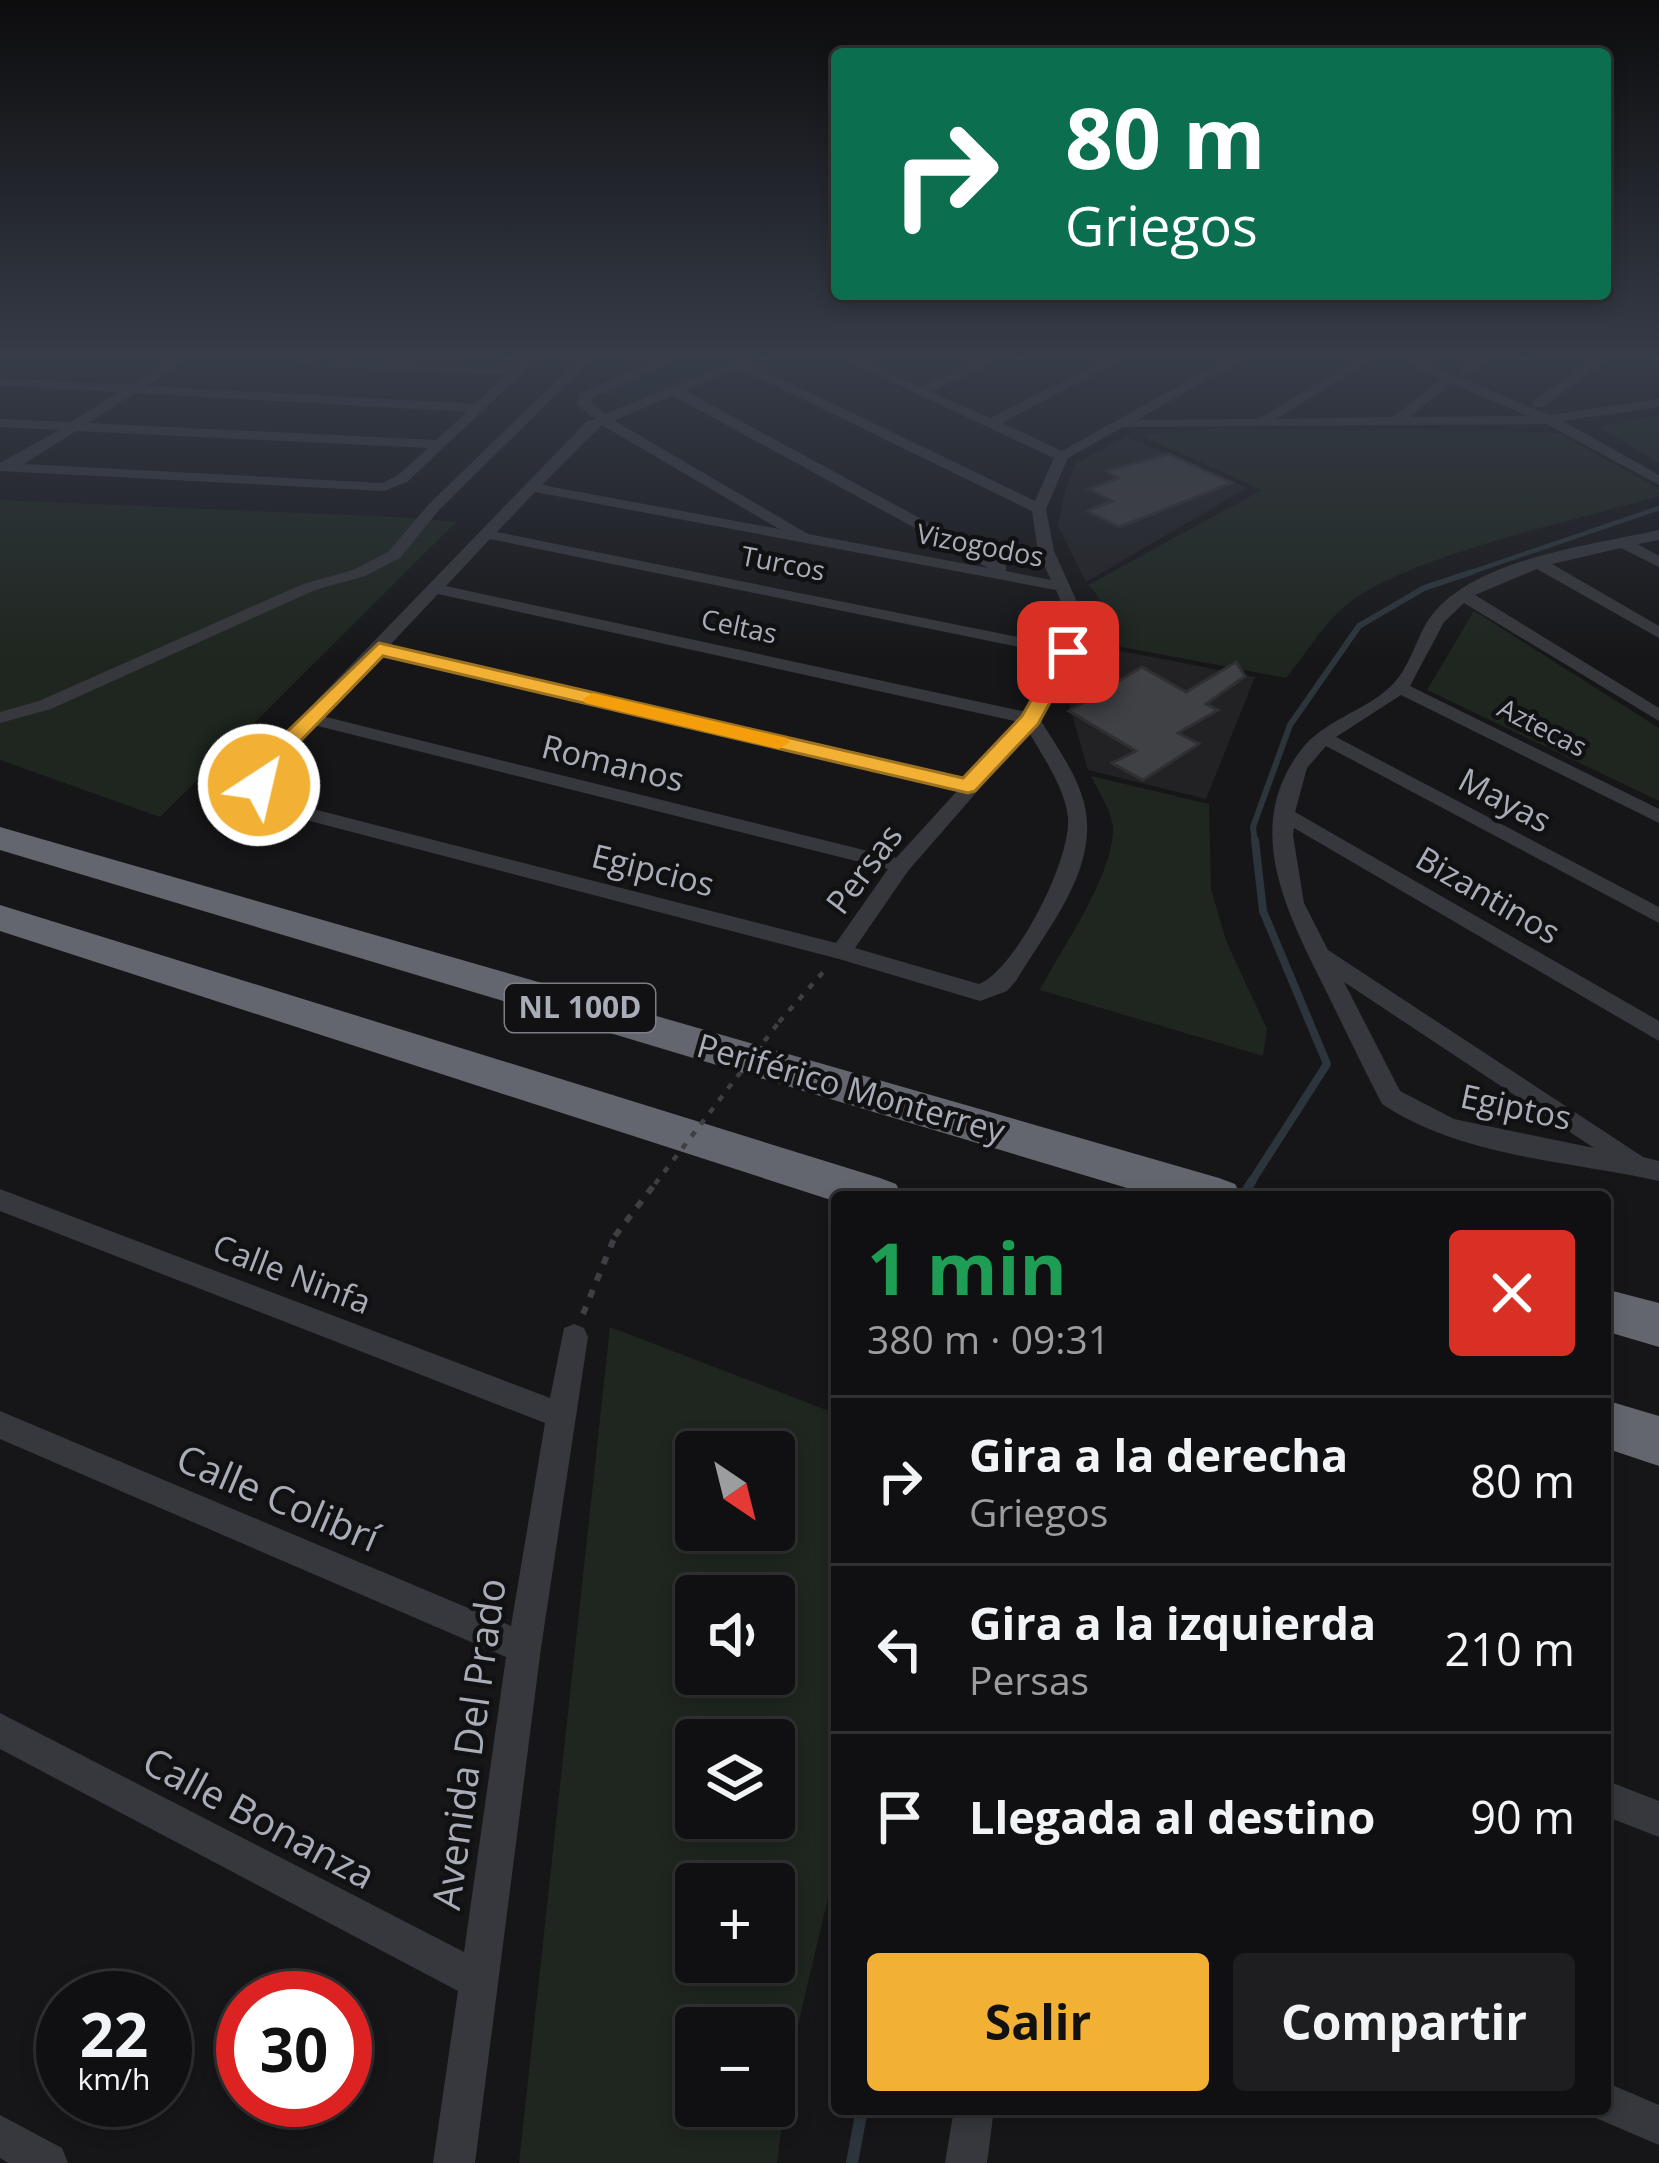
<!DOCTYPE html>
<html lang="es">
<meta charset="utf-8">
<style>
body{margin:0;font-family:"Open Sans",sans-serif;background:#1e1e20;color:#f1f3f6;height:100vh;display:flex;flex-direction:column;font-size:45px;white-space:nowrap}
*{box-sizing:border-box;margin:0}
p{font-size:39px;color:#9c9d9f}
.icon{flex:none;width:66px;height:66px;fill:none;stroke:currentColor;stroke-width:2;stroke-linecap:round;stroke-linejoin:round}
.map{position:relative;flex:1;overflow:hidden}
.drawer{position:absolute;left:831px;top:1191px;width:780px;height:924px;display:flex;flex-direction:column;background:#101012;border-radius:12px;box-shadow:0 6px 18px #0003,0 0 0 3px #303032}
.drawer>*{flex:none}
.banner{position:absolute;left:831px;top:48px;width:780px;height:252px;border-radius:12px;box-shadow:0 6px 18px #0003,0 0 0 3px #303032;background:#0b6e4f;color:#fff;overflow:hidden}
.needle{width:78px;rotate:145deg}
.tools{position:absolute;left:675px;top:1431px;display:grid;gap:24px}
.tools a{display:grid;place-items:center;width:120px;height:120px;border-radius:12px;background:#101012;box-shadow:0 6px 18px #0003,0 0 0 3px #303032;font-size:60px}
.speed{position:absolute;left:36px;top:1971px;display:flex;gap:24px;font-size:60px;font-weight:700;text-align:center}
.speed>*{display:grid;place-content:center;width:156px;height:156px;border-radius:50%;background:#101012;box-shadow:0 6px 18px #0003,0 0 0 3px #303032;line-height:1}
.speed small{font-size:30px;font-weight:400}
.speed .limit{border:18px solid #d22;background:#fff;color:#111}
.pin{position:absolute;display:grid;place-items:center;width:102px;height:102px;color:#fff;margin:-51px;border-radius:24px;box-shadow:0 6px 18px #0006}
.me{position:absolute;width:132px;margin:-66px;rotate:35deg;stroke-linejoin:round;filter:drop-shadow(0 0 9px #0008)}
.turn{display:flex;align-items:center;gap:42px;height:252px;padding:0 36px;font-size:54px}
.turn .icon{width:156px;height:156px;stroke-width:2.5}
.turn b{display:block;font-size:84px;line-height:102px}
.round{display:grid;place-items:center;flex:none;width:126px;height:126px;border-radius:12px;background:#1e1e20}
.summary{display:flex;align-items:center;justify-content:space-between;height:204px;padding:0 36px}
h1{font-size:72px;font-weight:700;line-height:90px;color:#1e9e55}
.cta{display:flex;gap:24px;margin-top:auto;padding:24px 36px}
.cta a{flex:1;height:138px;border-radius:12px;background:#f2b134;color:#111;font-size:48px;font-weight:700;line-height:138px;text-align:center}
.cta a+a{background:#1e1e20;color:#f1f3f6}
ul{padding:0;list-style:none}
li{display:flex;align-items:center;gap:36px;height:168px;padding:0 36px;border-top:3px solid #303032}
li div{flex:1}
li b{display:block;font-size:45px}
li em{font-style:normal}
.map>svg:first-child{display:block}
.built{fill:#222225}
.green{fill:#1e261f;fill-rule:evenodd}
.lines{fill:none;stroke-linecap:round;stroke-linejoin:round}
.stream-far4{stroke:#2c353c;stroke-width:4.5}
.stream-far3{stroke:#2c353c;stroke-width:6}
.stream-far2{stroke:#2c353c;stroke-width:8}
.stream-far1{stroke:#2c353c;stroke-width:9}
.stream{stroke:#2c353c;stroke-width:12}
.building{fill:#404145;stroke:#303034;stroke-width:3}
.path-far1{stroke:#3d3f44;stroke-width:4.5;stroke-dasharray:6 9;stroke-linecap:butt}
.path{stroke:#3d3f44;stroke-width:6;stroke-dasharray:8 10;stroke-linecap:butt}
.minor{fill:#37383d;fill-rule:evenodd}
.tertiary{fill:#37383d;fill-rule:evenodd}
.motorway{fill:#63666e;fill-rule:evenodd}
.path-bridge-far1{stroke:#3d3f44;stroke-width:4.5;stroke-dasharray:6 9;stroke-linecap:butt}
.path-bridge{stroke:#3d3f44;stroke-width:6;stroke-dasharray:8 10;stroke-linecap:butt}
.route{fill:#f2b134;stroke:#9d7322;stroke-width:3}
.slow{fill:#f59e0b}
.labels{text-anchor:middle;stroke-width:9;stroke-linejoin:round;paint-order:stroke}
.far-street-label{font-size:27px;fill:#a8adb8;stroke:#111113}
.shield{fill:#111113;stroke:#7b7e86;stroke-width:3}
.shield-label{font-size:30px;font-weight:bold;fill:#a8adb8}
.street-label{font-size:33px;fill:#a8adb8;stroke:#111113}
.near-street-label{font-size:39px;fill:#a8adb8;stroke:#111113}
</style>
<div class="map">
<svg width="1659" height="2163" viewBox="0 0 1659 2163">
<rect width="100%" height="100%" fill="#161618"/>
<!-- built -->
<g class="built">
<path d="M1127,437L1247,488L1086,582L1058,526L1065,491L1076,463Z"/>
<path d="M1121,651L1255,677L1206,799L1088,770L1069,705Z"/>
</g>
<!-- green -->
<g class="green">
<path d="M682,361H733L628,404L602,393Z"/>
<path d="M1659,415V463L1599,427Z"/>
<path d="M1218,428L1559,433L1659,489V496C1579,520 1404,556 1345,606C1322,625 1305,656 1286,678L1101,643C1111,620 1106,602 1088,585L1262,490L1140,435Z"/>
<path d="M0,500L397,517L456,522L160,817L0,760Z"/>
<path d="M1474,611L1659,728V801L1427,690Z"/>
<path d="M1091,776L1209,804L1211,889L1226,941L1267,1029L1263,1056L1040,990C1063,946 1113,877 1113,828C1112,811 1098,791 1091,776Z"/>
<path d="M610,1327L837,1414V1860L790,2059L777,2163H519ZM774,1452V1530H696V1452ZM696,1596H774V1674H696ZM774,1740V1818H696V1740ZM774,1884V1962H696V1884ZM696,2028H774V2106H696Z"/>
</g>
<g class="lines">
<!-- stream-far4 -->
<path class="stream-far4" d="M1463,575L1659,508"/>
<!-- stream-far3 -->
<path class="stream-far3" d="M1255,843L1253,827L1290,725L1359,626L1424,588L1472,572"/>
<!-- stream-far2 -->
<path class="stream-far2" d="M1250,1184L1327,1064L1263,911L1255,840"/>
<!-- stream-far1 -->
<path class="stream-far1" d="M1242,1197L1252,1181"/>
<!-- stream -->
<path class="stream" d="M852,2163L862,2109"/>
</g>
<!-- building -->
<g class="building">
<path d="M1169,454L1232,483L1119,527L1087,511L1112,501L1089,489L1118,478L1106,471Z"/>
<path d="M1236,662L1245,676L1206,704L1218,710L1178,733L1199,744L1143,780L1112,763L1136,751L1069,711L1142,667L1186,692Z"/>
</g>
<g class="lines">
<!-- path-far1 -->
<path class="path-far1" d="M779,1022L825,970"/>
<!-- path -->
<path class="path" d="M583,1314L615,1236"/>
<!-- minor -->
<g class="minor">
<path d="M169,361H184L147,386L475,404L506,375L301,365L295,361L514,368L521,361H535L407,482L384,491L0,471V463L59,430L0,427V419L71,422L119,392L0,386V378L130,385ZM135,393L467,412L436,440L88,423ZM76,431L428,448L397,476L382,483L24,464Z"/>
<path d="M577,361H590L439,510L400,558L365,576L315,590L51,709L0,723V712L39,701L303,584L353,570L388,552L429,504Z"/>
<path d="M737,361H745L1035,501L1054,458L847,361H864L920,387L976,361H993L931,392L990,418L1103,361H1119L1002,423L1062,451L1223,361H1239L1137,420L1258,419L1355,361H1370L1276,419L1393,417L1441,379L1404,361H1421L1549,415L1659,399V407L1563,421L1659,475V485L1546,424L1123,427L1068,458L1046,509L1054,551L1083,615V634L1040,719C1054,743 1072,767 1081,793C1106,862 1049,925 1016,981L1007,991L980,1001L839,959L287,815C264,808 253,800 250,775L261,758L587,421L608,417L808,534L988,568L670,394V388H680L1006,565V571L1051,580L1038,551L1032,511L737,367ZM1451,383L1528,416L1410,417ZM602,425L779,529L542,485ZM535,492L1056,590C1065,610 1070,624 1062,646L497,532ZM490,539L1058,655L1026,712L446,586ZM438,594L1019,722L967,780L389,646ZM381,655L958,790L896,858L322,716ZM314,725L888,869L836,943L282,801L271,791L270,775ZM1029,732C1044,759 1064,786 1068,817C1072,858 1016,969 979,984L855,948L908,871Z"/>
<path d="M1473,361H1488L1469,375H1461V369Z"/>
<path d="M1590,361H1605L1543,407H1533V401Z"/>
<path d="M1659,530V540L1638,544L1659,556V567L1621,548L1552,564L1659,626V638L1537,569L1475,595L1659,708V721L1464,603L1444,622L1410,686L1659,809V823L1401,695L1336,737L1659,907V923L1326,746L1307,768L1295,812L1659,1021V1041L1294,828L1293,835L1304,903L1328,950L1643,1157L1659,1161V1181C1566,1160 1464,1158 1382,1104C1362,1066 1344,1027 1325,989C1288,914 1241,828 1301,750C1324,720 1363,712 1390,687C1413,666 1416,631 1437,609C1486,557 1592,545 1659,530ZM1344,982L1594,1148L1454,1119L1400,1091Z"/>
<path d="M0,1189L550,1398L564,1328L574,1324L584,1328L588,1337L541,1648L475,2163H433L458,1991L0,1749V1713L464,1952L506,1657L0,1439V1411L511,1626L545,1423L0,1211Z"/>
<path d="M1605,1780L1659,1801V1837L1605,1816Z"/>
<path d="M1605,2082L1659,2105V2145L1591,2116L1588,2109H1605Z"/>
<path d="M954,2109H994L987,2163H945Z"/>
<path d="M0,2115L62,2148L68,2163H8L0,2158Z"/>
</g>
<!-- tertiary -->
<path class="tertiary" d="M654,361H674L592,398V404L605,414L735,361H755L603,425L577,405L580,393Z"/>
<!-- motorway -->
<g class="motorway">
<path d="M0,827L1219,1178L1235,1184L1242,1197H1157L0,850Z"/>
<path d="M0,905L880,1178L896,1184L903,1197H837V1202L0,931Z"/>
<path d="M1605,1289L1659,1303V1347L1605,1331Z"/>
<path d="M1605,1400L1659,1416V1466L1605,1448Z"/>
</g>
<!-- path-bridge-far1 -->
<path class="path-bridge-far1" d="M655,1184L779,1022"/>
<!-- path-bridge -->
<path class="path-bridge" d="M615,1236L657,1181"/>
</g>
<!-- sky -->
<linearGradient id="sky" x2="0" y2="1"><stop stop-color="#0c0c0d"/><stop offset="0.54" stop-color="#363c48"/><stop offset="1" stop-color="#363c48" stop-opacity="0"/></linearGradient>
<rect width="1659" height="664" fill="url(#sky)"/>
<!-- route -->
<path class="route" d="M379,643L963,778L1022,716L1061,648L1078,652L1038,724L975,791L968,793L383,656L278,764L267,790H251L248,785L261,757Z"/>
<!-- slow -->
<path class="slow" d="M593,693L787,738L790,742L779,749L585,703L583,699Z"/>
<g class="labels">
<!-- far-street labels -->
<g class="far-street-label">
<text transform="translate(980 546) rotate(11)" y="9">Vizogodos</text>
<text transform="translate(783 564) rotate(11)" y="9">Turcos</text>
<text transform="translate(739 627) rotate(12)" y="9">Celtas</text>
<text transform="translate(1542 728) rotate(27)" y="9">Aztecas</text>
</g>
<!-- shield labels -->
<rect class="shield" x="505" y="984" width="150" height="48" rx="9"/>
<g class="shield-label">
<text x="580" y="1018">NL 100D</text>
</g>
<!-- street labels -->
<g class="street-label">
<text transform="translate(613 763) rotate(14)" y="12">Romanos</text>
<text transform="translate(1505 800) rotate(28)" y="12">Mayas</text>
<text transform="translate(864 869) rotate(-53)" y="12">Persas</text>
<text transform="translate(653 870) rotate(14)" y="12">Egipcios</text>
<text transform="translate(1488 895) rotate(30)" y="12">Bizantinos</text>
<text transform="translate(851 1088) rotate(16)" y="12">Periférico Monterrey</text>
<text transform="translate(1516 1107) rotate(12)" y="12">Egiptos</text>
<text transform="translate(292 1274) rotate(21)" y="12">Calle Ninfa</text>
</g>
<!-- near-street labels -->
<g class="near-street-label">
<text transform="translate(278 1498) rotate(23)" y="14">Calle Colibrí</text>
<text transform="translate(469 1744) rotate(-82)" y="14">Avenida Del Prado</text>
<text transform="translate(259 1818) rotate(28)" y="14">Calle Bonanza</text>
</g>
</g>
</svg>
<div class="tools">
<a><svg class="needle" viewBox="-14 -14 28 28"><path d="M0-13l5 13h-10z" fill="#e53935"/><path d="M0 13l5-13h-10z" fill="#9c9d9f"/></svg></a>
<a><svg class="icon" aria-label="sound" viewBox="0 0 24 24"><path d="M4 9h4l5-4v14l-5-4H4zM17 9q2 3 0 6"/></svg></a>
<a><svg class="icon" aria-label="layers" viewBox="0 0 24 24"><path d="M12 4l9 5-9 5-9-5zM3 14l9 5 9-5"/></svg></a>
<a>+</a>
<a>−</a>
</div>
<div class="speed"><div>22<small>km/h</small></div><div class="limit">30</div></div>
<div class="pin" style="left:1068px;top:652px;background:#d93025"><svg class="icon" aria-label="arrive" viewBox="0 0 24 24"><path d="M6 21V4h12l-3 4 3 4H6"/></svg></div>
<svg class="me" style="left:259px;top:785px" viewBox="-20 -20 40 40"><circle r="17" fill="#f2b134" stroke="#fff" stroke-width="3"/><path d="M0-11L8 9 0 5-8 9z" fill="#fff"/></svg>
<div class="banner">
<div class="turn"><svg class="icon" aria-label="right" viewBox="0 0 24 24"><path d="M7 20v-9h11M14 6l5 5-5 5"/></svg><div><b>80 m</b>Griegos</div></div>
</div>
<section class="drawer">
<div class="summary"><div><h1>1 min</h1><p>380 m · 09:31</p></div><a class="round" style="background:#d93025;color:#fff"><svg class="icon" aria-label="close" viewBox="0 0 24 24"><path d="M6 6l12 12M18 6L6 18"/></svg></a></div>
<ul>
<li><svg class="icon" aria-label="right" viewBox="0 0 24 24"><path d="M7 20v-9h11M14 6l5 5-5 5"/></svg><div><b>Gira a la derecha</b><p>Griegos</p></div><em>80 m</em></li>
<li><svg class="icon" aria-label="left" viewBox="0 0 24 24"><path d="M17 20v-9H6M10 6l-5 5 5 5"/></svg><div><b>Gira a la izquierda</b><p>Persas</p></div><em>210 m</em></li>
<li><svg class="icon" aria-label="arrive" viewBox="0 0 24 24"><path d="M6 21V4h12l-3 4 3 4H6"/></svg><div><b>Llegada al destino</b></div><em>90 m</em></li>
</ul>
<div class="cta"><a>Salir</a><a>Compartir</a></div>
</section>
</div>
